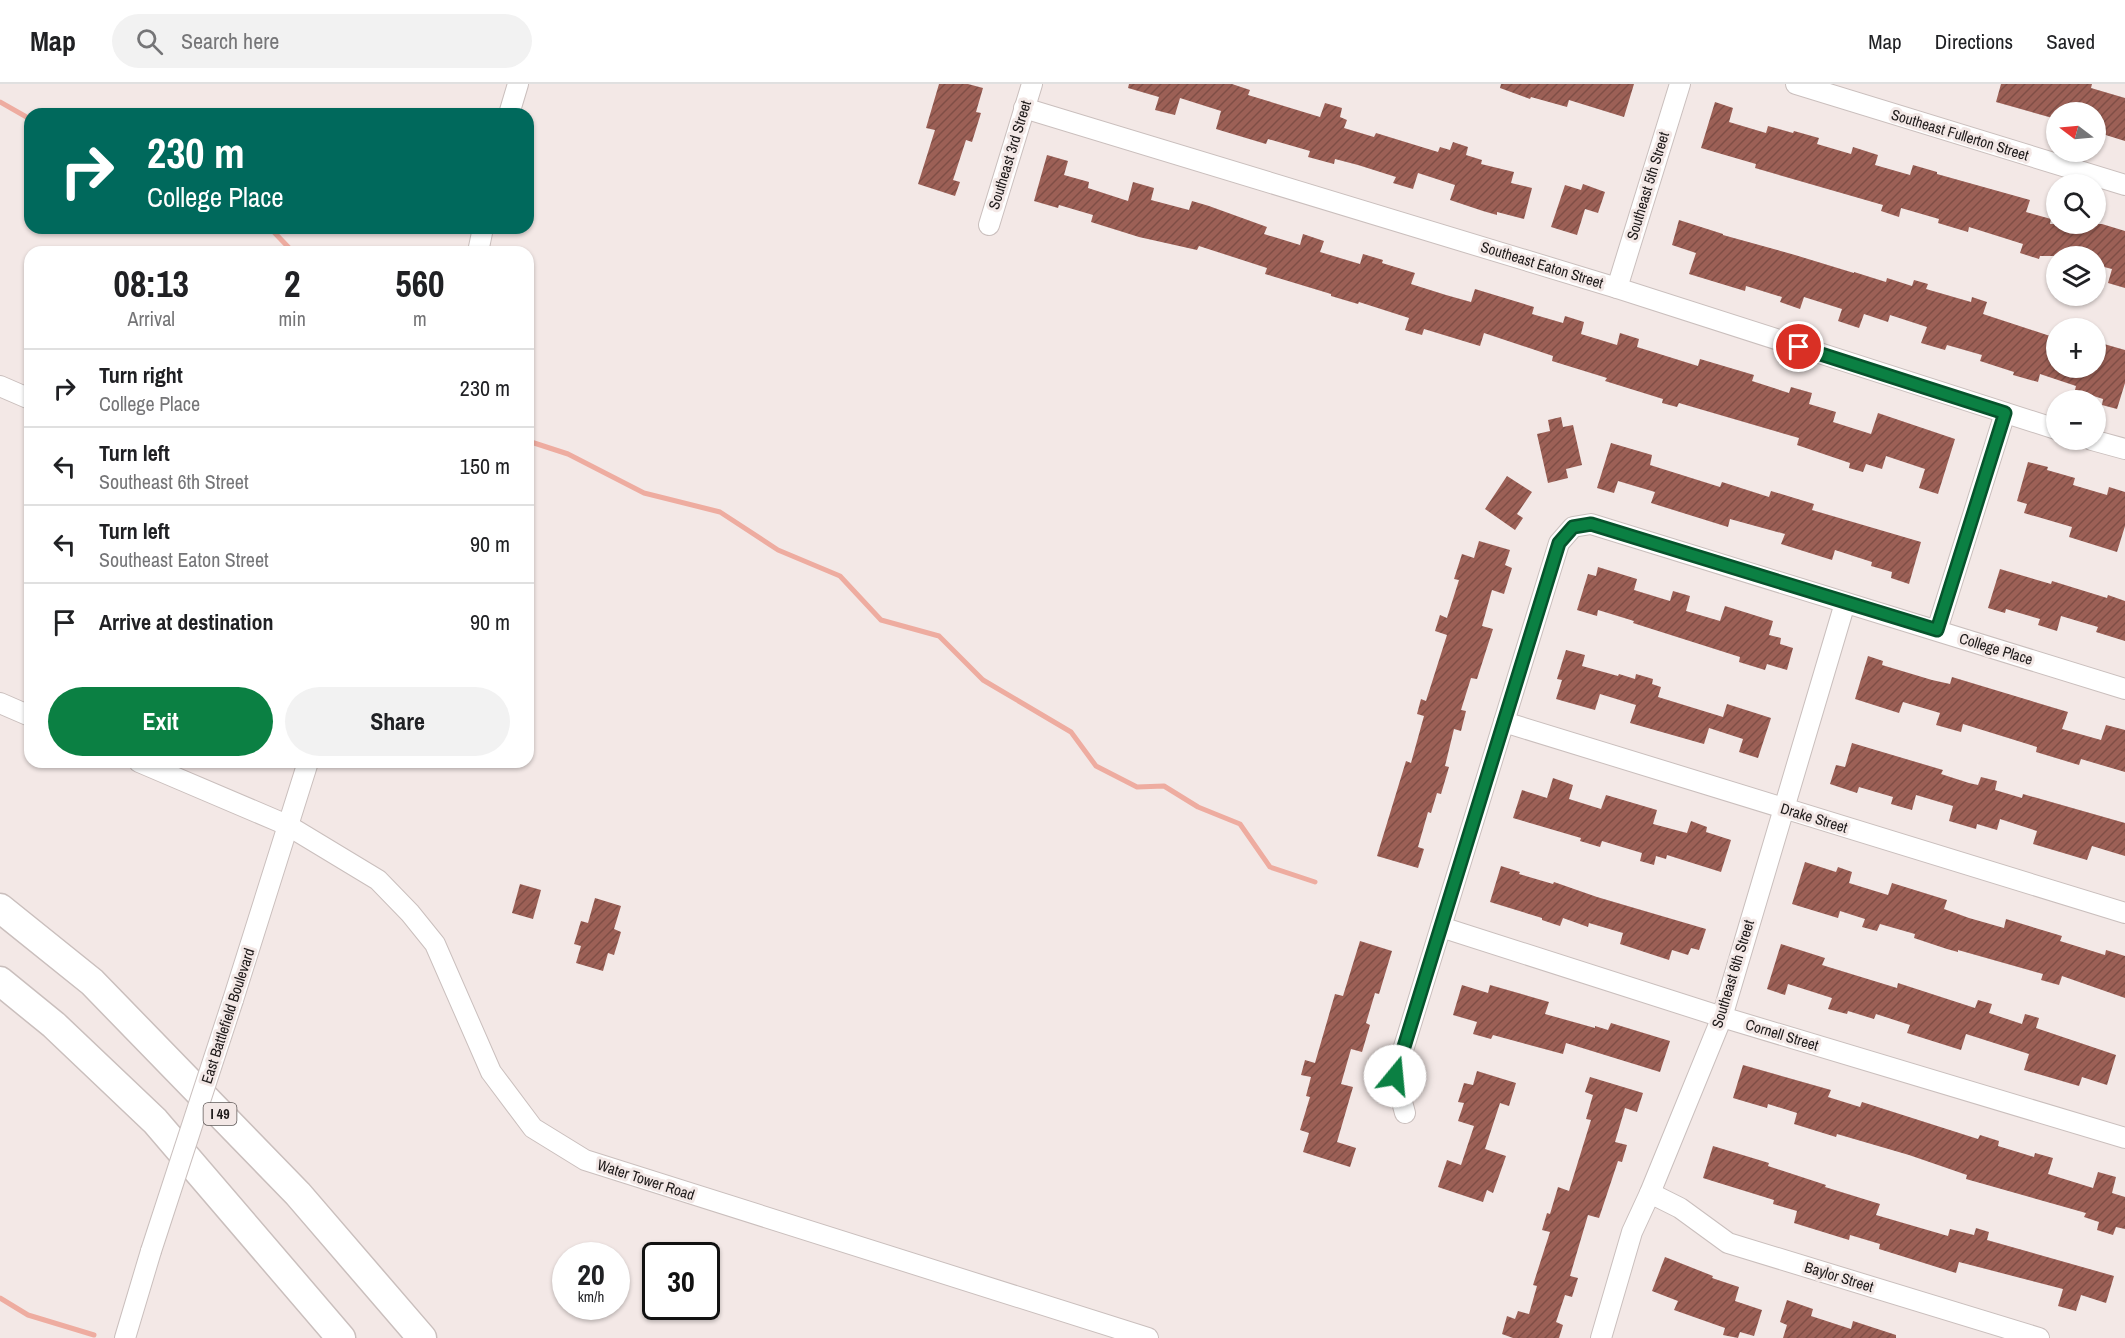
<!DOCTYPE html>
<meta charset="utf-8">
<style>
body{margin:0;font-family:"Archivo Narrow",sans-serif;background:#f2f2f2;color:#202124;height:100vh;display:flex;flex-direction:column;font-size:22px;white-space:nowrap}
*{box-sizing:border-box;margin:0}
p{font-size:20px;color:#757577}
.icon{flex:none;width:33px;height:33px;fill:none;stroke:currentColor;stroke-width:2;stroke-linecap:round;stroke-linejoin:round}
.map{position:relative;flex:1;overflow:hidden}
.drawer{position:absolute;left:24px;top:162px;width:510px;height:522px;display:flex;flex-direction:column;background:#fff;border-radius:18px;box-shadow:0 2px 4px #0004}
.drawer>*{flex:none}
.guide{position:absolute;left:24px;top:24px;width:510px;height:126px;border-radius:18px;box-shadow:0 2px 4px #0004;background:#00695c;color:#fff;overflow:hidden}
.needle{width:39px;rotate:286deg}
.fabs{position:absolute;left:2046px;top:18px;display:grid;gap:12px}
.fabs a{display:grid;place-items:center;width:60px;height:60px;border-radius:50%;background:#fff;box-shadow:0 2px 4px #0004;font-size:30px}
.speed{position:absolute;left:552px;top:1158px;display:flex;gap:12px;font-size:30px;font-weight:700;text-align:center}
.speed>*{display:grid;place-content:center;width:78px;height:78px;border-radius:50%;background:#fff;box-shadow:0 2px 4px #0004;line-height:1}
.speed small{font-size:15px;font-weight:400}
.speed .limit{border:3px solid #111;border-radius:9px;background:#fff;color:#111}
.pin{position:absolute;display:grid;place-items:center;width:51px;height:51px;color:#fff;margin:-26px;border:3px solid #fff;border-radius:50%;box-shadow:0 2px 6px #0007}
.me{position:absolute;width:66px;margin:-33px;rotate:17deg;stroke-linejoin:round;filter:drop-shadow(0 0 4px #0008)}
.turn{display:flex;align-items:center;gap:21px;height:126px;padding:0 24px;font-size:27px}
.turn .icon{width:78px;height:78px;stroke-width:2.5}
.turn b{display:block;font-size:42px;line-height:51px}
.eta{display:flex;justify-content:space-evenly;align-items:center;height:102px;text-align:center}
.eta b{font-size:36px;font-weight:800;line-height:42px}
.action{display:flex;gap:12px;margin-top:auto;padding:12px 24px}
.action a{flex:1;height:69px;border-radius:36px;background:#0b8043;color:#fff;font-size:24px;font-weight:800;line-height:69px;text-align:center}
.action a+a{background:#f2f2f2;color:#202124}
ul{padding:0;list-style:none}
li{display:flex;align-items:center;gap:18px;height:78px;padding:0 24px;border-top:2px solid #e0e0e0}
li div{flex:1}
li b{display:block;font-size:22px}
li em{font-style:normal}
header{display:flex;align-items:center;gap:36px;box-sizing:border-box;height:84px;padding:0 30px;background:#fff;border-bottom:2px solid #e0e0e0}
header strong{font-size:28px}
nav{display:flex;gap:33px;margin-inline-start:auto;font-size:21px}
.search{width:420px;height:54px;background:#f2f2f2;display:flex;align-items:center;gap:15px;box-sizing:border-box;padding:0 21px;border-radius:33px;color:#757577;font-size:22px}
.map>svg:first-child{display:block}
.lines{fill:none;stroke-linecap:round;stroke-linejoin:round}
.stream{stroke:#eeaca0;stroke-width:5}
.building{fill:url(#building-hatch)}
.minor-casing{stroke:#cabfbd;stroke-width:22}
.highway-casing{stroke:#cabfbd;stroke-width:31}
.minor{stroke:#fff;stroke-width:20}
.highway{stroke:#fff;stroke-width:28}
.minor-bridge-casing{stroke:#cabfbd;stroke-width:22;stroke-linecap:butt}
.minor-bridge{stroke:#fff;stroke-width:20}
.route-casing{stroke:#07532c;stroke-width:15}
.route{stroke:#0b8043;stroke-width:10}
.labels{text-anchor:middle;stroke-width:6;stroke-linejoin:round;paint-order:stroke}
.shield{fill:#f3e8e6;stroke:#5e5857;stroke-width:1.5}
.shield-label{font-size:14px;font-weight:bold;fill:#1e1a1a}
.street-label{font-size:15px;fill:#1e1a1a;stroke:#f3e8e6}
</style>
<header>
<strong>Map</strong>
<div class="search"><svg class="icon" aria-label="search" viewBox="0 0 24 24"><circle cx="10" cy="10" r="6"/><path d="M15 15l6 6"/></svg>Search here</div>
<nav><a>Map</a><a>Directions</a><a>Saved</a></nav>
</header>
<div class="map">
<svg width="2125" height="1254" viewBox="0 0 2125 1254">
<defs>
<pattern id="building-hatch" width="6" height="6" patternUnits="userSpaceOnUse" patternTransform="scale(1.5)"><rect width="6" height="6" fill="#9c6056"/><path d="M-1 1l2-2M0 6l6-6M5 7l2-2" fill="none" stroke="#7f4e46"/></pattern>
</defs>
<rect width="100%" height="100%" fill="#f3e8e6"/>
<g class="lines">
<!-- stream -->
<g class="stream">
<path d="M0,18L30,35"/>
<path d="M270,144L293,168"/>
<path d="M528,357L568,370L644,409L720,428L778,466L840,492L881,536L939,552L983,596L1071,648L1096,682L1137,703L1164,702L1198,723L1240,740L1270,783L1315,798"/>
<path d="M0,1214L28,1231L94,1251"/>
</g>
</g>
<!-- building -->
<g class="building">
<path d="M939,0H968L983,4L976,28L981,29L972,58L966,56L953,96L960,98L955,112L918,100L935,46L926,44Z"/>
<path d="M1129,0H1232L1250,6L1248,11L1320,33L1325,19L1342,24L1340,33L1347,36L1344,44L1374,53L1376,49L1438,68L1440,63L1450,66L1453,58L1468,63L1466,71L1482,76L1481,80L1514,88L1511,99L1532,104L1524,135L1497,128V131L1483,127L1450,116L1455,101L1418,89L1413,105L1393,99L1396,93L1358,81L1335,75L1334,80L1308,73L1310,67L1268,55L1266,60L1216,45L1221,27L1180,14L1175,31L1155,26L1159,13L1128,4Z"/>
<path d="M1501,0H1634L1624,33L1569,16L1567,23L1531,13L1530,15L1500,4Z"/>
<path d="M2001,0H2092L2091,4L2125,14V57L2096,48V28H2056V35L1996,18Z"/>
<path d="M1715,18L1733,24L1729,38L1766,49L1768,42L1793,49L1794,47L1819,54L1817,60L1851,70L1853,63L1878,71L1875,81L1910,91L1913,81L1937,88V90L2030,116L2026,128L2051,135L2050,140H2102L2125,147V204L2108,199L2112,185L2096,181V172H2040L2039,175L2020,169L2023,160L1969,143L1968,148L1938,139L1939,135L1901,124L1899,133L1881,127L1883,121L1755,84L1756,80L1701,64Z"/>
<path d="M1047,71L1068,77L1064,91L1089,98L1088,104L1128,117L1133,98L1154,104L1151,116L1189,126L1192,117L1209,122L1267,143L1264,150L1300,161L1303,150L1324,157L1320,168L1360,180L1363,170L1383,176L1382,179L1415,189L1411,200L1446,211L1471,218L1475,205L1534,223L1532,230L1563,239L1565,232L1584,238L1581,250L1617,261L1620,249L1639,255L1637,263L1666,272L1698,282L1700,275L1754,291L1752,297L1789,309L1791,303L1812,309L1809,320L1836,328L1833,338L1871,350L1878,329L1955,355L1938,410L1919,404L1925,385L1886,372L1882,385L1866,380L1863,388L1849,384L1850,379L1797,361L1799,354L1679,319L1677,323L1662,319L1663,315L1605,297L1607,294L1552,277L1553,272L1484,249L1480,262L1424,245L1422,251L1405,246L1409,234L1359,218L1358,220L1331,212V210L1265,190L1267,184L1199,162L1197,166L1139,153L1091,138L1093,131L1059,121L1058,124L1034,117Z"/>
<path d="M1583,100L1605,108L1598,129L1585,125L1577,151L1551,143L1565,101L1581,106Z"/>
<path d="M1679,136L1723,150V151L1795,171L1854,189V188L1886,198L1887,194L1912,202L1914,196L1928,200L1926,205L1971,218L1972,213L1987,218L1983,230L2056,254V284H2096V265L2102,267L2104,260L2125,266V299L2117,325L2102,321L2103,315L2075,306L2076,302L2040,290L2038,298L2013,291L2014,288L1980,277L1982,271L1947,261L1945,266L1921,259L1927,243L1890,231L1888,238L1864,230L1859,244L1838,237L1842,225L1804,213L1800,225L1780,218L1782,213L1746,202L1745,207L1689,190L1696,169L1672,161Z"/>
<path d="M1561,333L1563,343L1573,341L1582,381L1566,385L1568,394L1548,399L1537,350L1550,347L1548,336Z"/>
<path d="M1611,359L1652,371L1650,381L1720,403L1722,398L1769,413L1771,407L1814,420L1812,426L1921,458L1909,500L1891,494L1892,488L1871,482L1872,478L1835,466L1832,476L1781,460L1785,450L1730,435L1728,443L1651,419L1655,408L1618,397L1614,409L1597,404Z"/>
<path d="M2028,378L2048,383L2047,386L2075,394L2073,401L2107,411L2109,403L2125,408V442L2117,468L2069,453L2072,443L2024,429L2027,420L2017,417Z"/>
<path d="M1507,392L1532,408L1517,430L1523,434L1515,446L1485,425Z"/>
<path d="M1479,457L1510,466L1505,481L1512,484L1504,510L1492,506L1482,542L1493,545L1477,595L1471,594L1461,626L1466,627L1461,647L1454,645L1445,682L1449,683L1441,710L1437,709L1431,729L1428,728L1418,763L1424,765L1418,784L1377,772L1406,677L1411,679L1424,632L1417,630L1421,615L1426,617L1447,551L1435,547L1440,531L1447,534L1459,496L1454,495L1462,470L1474,474Z"/>
<path d="M1598,483L1637,495L1634,506L1670,517L1673,507L1690,512L1686,527L1720,537L1725,522L1773,537L1769,551L1781,554L1780,560L1793,564L1787,586L1767,580L1765,586L1739,578L1740,573L1633,539L1634,537L1598,526L1597,532L1577,526L1588,490L1596,492Z"/>
<path d="M2000,485L2051,500L2052,497L2107,514L2108,511L2125,517V557L2096,548L2098,543L2061,532L2057,547L2038,541L2040,535L2006,525L2005,529L1988,524Z"/>
<path d="M1566,566L1585,571L1582,582L1618,592L1619,590L1635,595L1636,590L1653,595L1652,600L1661,603L1658,613L1723,633L1727,620L1771,634L1758,674L1739,668L1743,655L1709,644L1704,660L1630,639L1636,621L1600,610L1595,626L1556,615L1562,596L1557,595Z"/>
<path d="M1868,572L1883,577L1882,581L1932,596L1950,600L1952,593L2068,628L2062,645L2101,656L2106,641L2125,646V688L2081,675L2079,681L2036,668L2037,663L1963,640L1961,648L1936,641L1940,629L1903,618L1899,629L1855,615Z"/>
<path d="M1852,659L1943,686L1941,690L1969,699L1978,701L1981,693L1997,697L1995,706L2022,714L2023,710L2125,739V772L2092,762L2087,776L2033,760L2037,747L2000,735L1997,746L1977,740L1976,745L1949,737L1953,722L1916,711L1912,726L1891,720L1893,713L1859,703L1857,709L1830,700L1836,681L1845,683Z"/>
<path d="M1553,694L1573,701L1569,715L1601,725L1606,711L1657,726L1653,740L1687,749L1691,737L1707,743L1706,748L1731,756L1721,788L1667,771L1666,775L1656,772L1654,781L1640,777L1642,769L1602,757L1600,763L1580,757L1581,754L1513,734L1522,706L1547,714Z"/>
<path d="M1805,778L1836,788L1838,783L1852,788L1849,799L1888,811L1892,799L1947,816L1944,825L1969,834L2004,844L2006,835L2062,852L2060,857L2105,871L2106,866L2125,872V914L2062,892L2059,901L2041,896L2043,890L1958,866V868L1947,865L1914,854L1915,850L1880,840L1877,847L1862,843L1865,835L1840,827L1838,834L1792,820Z"/>
<path d="M1501,782L1520,788L1519,790L1553,800L1554,798L1597,813L1706,845L1699,866L1691,864L1688,871L1672,866L1669,876L1620,860L1623,849L1589,839L1588,843L1563,834L1560,842L1542,836V834L1490,818Z"/>
<path d="M520,800L541,806L533,835L512,829Z"/>
<path d="M595,814L621,822L614,845L621,848L614,871L608,869L603,887L576,879L581,862L574,860L581,837L588,839Z"/>
<path d="M1360,857L1392,867L1379,910L1375,909L1366,939L1370,941L1362,968L1351,965L1341,1000L1353,1003L1337,1058L1356,1064L1350,1083L1303,1068L1309,1049L1300,1046L1310,1013L1306,1012L1311,993L1301,991L1305,976L1315,979L1335,910L1343,912Z"/>
<path d="M1781,860L1825,874L1822,881L1897,904L1898,899L1975,924L1978,916L1992,920L1989,929L2022,940L2025,930L2039,934L2036,944L2116,971L2107,1001L2082,993L2079,1002L2024,986L2029,970L1966,950L1961,966L1907,949L1910,941L1876,930L1874,935L1848,927L1847,930L1828,925L1832,914L1788,900L1785,911L1767,905Z"/>
<path d="M1462,901L1488,909L1490,901L1549,918L1545,930L1595,944V942L1608,946L1611,939L1670,957L1660,988L1566,959L1563,970L1493,951L1491,955L1473,950L1477,938L1453,931Z"/>
<path d="M1743,981L1831,1006L1828,1013L1860,1023L1862,1018L1978,1055L1980,1051L1999,1057L1998,1062L2034,1073L2035,1069L2053,1074L2048,1090L2093,1104L2098,1088L2116,1093L2112,1109L2125,1113V1145L2116,1143L2113,1151L2097,1146L2099,1138L2084,1133L2086,1129L1966,1095L1967,1091L1909,1071L1837,1050L1836,1053L1794,1040L1797,1029L1768,1020L1767,1024L1733,1014Z"/>
<path d="M1477,987L1516,999L1509,1022L1500,1019L1485,1065L1506,1072L1493,1109L1487,1106L1483,1118L1438,1103L1447,1076L1461,1081L1474,1042L1458,1037L1464,1019L1458,1018L1464,999L1473,1001Z"/>
<path d="M1590,993L1643,1009L1637,1028L1625,1024L1615,1058L1627,1061L1622,1078L1618,1077L1599,1134L1588,1131L1570,1192L1578,1194L1572,1213L1565,1211L1556,1238L1563,1241L1559,1254H1513L1502,1250L1507,1232L1515,1235L1518,1227L1529,1230L1537,1202L1533,1201L1550,1148L1542,1146L1547,1129L1550,1130L1558,1103L1569,1107L1591,1036L1586,1035L1593,1011L1585,1008Z"/>
<path d="M1713,1062L1769,1079L1768,1082L1826,1101L1825,1103L1880,1120L1876,1131L1948,1152L1950,1145L1974,1151L1976,1144L1989,1148L1987,1156L2114,1192L2106,1219L2081,1211L2076,1227L2058,1222L2063,1205L1959,1178L1956,1189L1879,1165L1880,1160L1850,1151L1849,1156L1794,1139L1797,1127L1773,1120L1774,1116L1703,1094Z"/>
<path d="M1665,1173L1713,1192L1712,1194L1739,1203L1735,1217L1762,1226L1754,1252L1740,1248L1738,1254L1723,1251L1725,1244L1674,1226L1678,1217L1652,1207Z"/>
<path d="M1787,1216L1813,1225L1811,1232L1851,1245L1853,1237L1896,1251V1254H1783L1787,1241L1780,1238Z"/>
</g>
<g class="lines">
<defs>
<g id="minor">
<path d="M1796,0L2125,101"/>
<path d="M1024,24L1617,204L2056,345"/>
<path d="M509,30L518,0"/>
<path d="M989,141L1032,0"/>
<path d="M478,168L483,144"/>
<path d="M1617,204L1680,0"/>
<path d="M0,302L30,315"/>
<path d="M2092,356L2125,365"/>
<path d="M1937,546L2005,329"/>
<path d="M0,619L30,632"/>
<path d="M1504,638L2125,829"/>
<path d="M139,678L287,741L378,796L410,829L435,860L491,988L533,1044L585,1076L1148,1254"/>
<path d="M1441,843L1722,933L2125,1054"/>
<path d="M233,916L308,678"/>
<path d="M1405,1029L1395,992L1559,459L1573,443L1591,440L2125,605"/>
<path d="M1650,1109L1680,1124L1728,1159L2039,1254"/>
<path d="M125,1254L151,1167"/>
<path d="M1601,1254L1632,1148L1650,1109L1722,933L1845,519"/>
</g>
<g id="highway">
<path d="M0,824L92,898L298,1110L422,1254"/>
<path d="M0,897L54,941L155,1037L341,1254"/>
</g>
</defs>
<!-- minor casing -->
<use href="#minor" class="minor-casing"/>
<!-- highway casing -->
<use href="#highway" class="highway-casing"/>
<!-- minor -->
<use href="#minor" class="minor"/>
<!-- highway -->
<use href="#highway" class="highway"/>
<defs>
<path id="minor-bridge" d="M151,1167L233,916"/>
</defs>
<!-- minor-bridge casing -->
<use href="#minor-bridge" class="minor-bridge-casing"/>
<!-- minor-bridge -->
<use href="#minor-bridge" class="minor-bridge"/>
</g>
<g class="lines">
<defs>
<path id="route" d="M1395,992L1559,459L1573,443L1591,440L1937,546L2005,329L1799,263"/>
</defs>
<!-- route casing -->
<use href="#route" class="route-casing"/>
<!-- route -->
<use href="#route" class="route"/>
</g>
<g class="labels">
<!-- shield labels -->
<rect class="shield" x="203.5" y="1019" width="33" height="22" rx="4.5"/>
<g class="shield-label">
<text x="220" y="1035">I 49</text>
</g>
<!-- street labels -->
<g class="street-label">
<text transform="translate(1960 51) rotate(17)" y="5">Southeast Fullerton Street</text>
<text transform="translate(1010 71) rotate(-73)" y="5">Southeast 3rd Street</text>
<text transform="translate(1648 102) rotate(-73)" y="5">Southeast 5th Street</text>
<text transform="translate(1542 181) rotate(17)" y="5">Southeast Eaton Street</text>
<text transform="translate(1996 565) rotate(17)" y="5">College Place</text>
<text transform="translate(1814 734) rotate(17)" y="5">Drake Street</text>
<text transform="translate(1733 890) rotate(-73)" y="5">Southeast 6th Street</text>
<text transform="translate(228 932) rotate(-72)" y="5">East Battlefield Boulevard</text>
<text transform="translate(1782 951) rotate(17)" y="5">Cornell Street</text>
<text transform="translate(646 1096) rotate(18)" y="5">Water Tower Road</text>
<text transform="translate(1839 1193) rotate(17)" y="5">Baylor Street</text>
</g>
</g>
</svg>
<div class="fabs">
<a><svg class="needle" viewBox="-14 -14 28 28"><path d="M0-13l5 13h-10z" fill="#e53935"/><path d="M0 13l5-13h-10z" fill="#757577"/></svg></a>
<a><svg class="icon" aria-label="search" viewBox="0 0 24 24"><circle cx="10" cy="10" r="6"/><path d="M15 15l6 6"/></svg></a>
<a><svg class="icon" aria-label="layers" viewBox="0 0 24 24"><path d="M12 4l9 5-9 5-9-5zM3 14l9 5 9-5"/></svg></a>
<a>+</a>
<a>−</a>
</div>
<div class="speed"><div>20<small>km/h</small></div><div class="limit">30</div></div>
<div class="pin" style="left:1799px;top:263px;background:#d93025"><svg class="icon" aria-label="arrive" viewBox="0 0 24 24"><path d="M6 21V4h12l-3 4 3 4H6"/></svg></div>
<svg class="me" style="left:1395px;top:992px" viewBox="-20 -20 40 40"><circle r="19" fill="#fff"/><path d="M0-13L10 11 0 6-10 11z" fill="#0b8043"/></svg>
<div class="guide">
<div class="turn"><svg class="icon" aria-label="right" viewBox="0 0 24 24"><path d="M7 20v-9h11M14 6l5 5-5 5"/></svg><div><b>230 m</b>College Place</div></div>
</div>
<section class="drawer">
<div class="eta">
<div><b>08:13</b><p>Arrival</p></div>
<div><b>2</b><p>min</p></div>
<div><b>560</b><p>m</p></div>
</div>
<ul>
<li><svg class="icon" aria-label="right" viewBox="0 0 24 24"><path d="M7 20v-9h11M14 6l5 5-5 5"/></svg><div><b>Turn right</b><p>College Place</p></div><em>230 m</em></li>
<li><svg class="icon" aria-label="left" viewBox="0 0 24 24"><path d="M17 20v-9H6M10 6l-5 5 5 5"/></svg><div><b>Turn left</b><p>Southeast 6th Street</p></div><em>150 m</em></li>
<li><svg class="icon" aria-label="left" viewBox="0 0 24 24"><path d="M17 20v-9H6M10 6l-5 5 5 5"/></svg><div><b>Turn left</b><p>Southeast Eaton Street</p></div><em>90 m</em></li>
<li><svg class="icon" aria-label="arrive" viewBox="0 0 24 24"><path d="M6 21V4h12l-3 4 3 4H6"/></svg><div><b>Arrive at destination</b></div><em>90 m</em></li>
</ul>
<div class="action"><a>Exit</a><a>Share</a></div>
</section>
</div>
